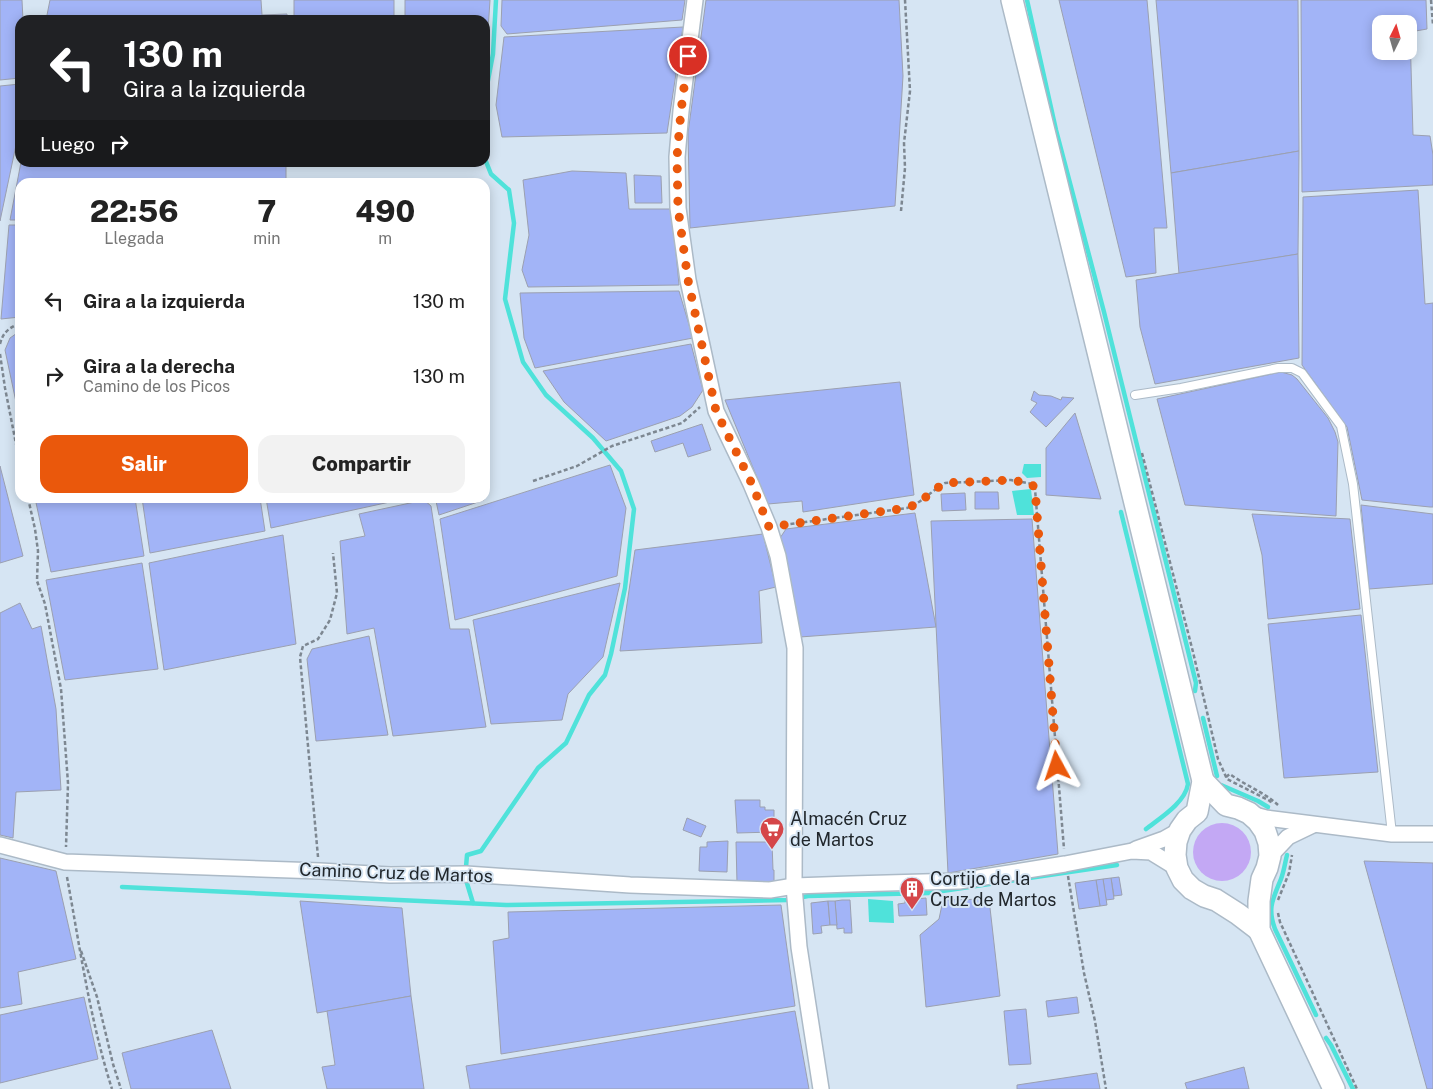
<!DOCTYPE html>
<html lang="es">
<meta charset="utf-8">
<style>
body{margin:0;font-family:"Public Sans",sans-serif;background:#f2f2f2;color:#222;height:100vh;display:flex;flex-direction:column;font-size:19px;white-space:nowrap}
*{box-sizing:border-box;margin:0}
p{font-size:16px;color:#767676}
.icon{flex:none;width:28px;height:28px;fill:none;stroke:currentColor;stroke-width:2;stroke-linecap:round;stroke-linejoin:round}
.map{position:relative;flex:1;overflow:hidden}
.sheet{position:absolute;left:15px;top:178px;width:475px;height:325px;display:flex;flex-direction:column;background:#fff;border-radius:15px;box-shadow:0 2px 12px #0003}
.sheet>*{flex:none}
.banner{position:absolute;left:15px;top:15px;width:475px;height:152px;border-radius:15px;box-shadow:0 2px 12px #0003;background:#202124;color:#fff;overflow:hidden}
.needle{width:32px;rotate:5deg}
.buttons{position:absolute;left:1372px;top:15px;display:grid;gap:10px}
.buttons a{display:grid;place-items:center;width:45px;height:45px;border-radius:10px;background:#fff;box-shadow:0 2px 12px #0003;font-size:25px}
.pin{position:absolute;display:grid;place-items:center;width:42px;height:42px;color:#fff;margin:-21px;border:2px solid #fff;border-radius:50%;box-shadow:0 1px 5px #0007}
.me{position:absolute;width:55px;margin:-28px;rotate:355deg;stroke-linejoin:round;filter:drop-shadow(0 0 4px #0008)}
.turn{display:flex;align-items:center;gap:18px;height:105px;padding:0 25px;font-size:22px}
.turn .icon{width:65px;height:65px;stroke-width:2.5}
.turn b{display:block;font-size:35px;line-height:42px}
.then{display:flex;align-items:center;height:48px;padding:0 25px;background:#0003;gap:10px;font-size:19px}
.eta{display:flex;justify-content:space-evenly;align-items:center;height:85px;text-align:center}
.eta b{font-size:30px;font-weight:800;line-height:35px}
.action{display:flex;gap:10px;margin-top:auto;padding:10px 25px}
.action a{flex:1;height:58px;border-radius:15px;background:#ea580c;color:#fff;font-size:20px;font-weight:800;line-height:58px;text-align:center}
.action a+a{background:#f2f2f2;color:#222}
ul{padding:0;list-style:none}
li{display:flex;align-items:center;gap:15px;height:75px;padding:0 25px}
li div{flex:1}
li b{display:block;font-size:19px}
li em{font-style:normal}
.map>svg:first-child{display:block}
.green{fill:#c3a8f4}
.water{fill:#4fe2da}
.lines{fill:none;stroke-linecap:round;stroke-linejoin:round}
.stream{stroke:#4fe2da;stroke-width:4.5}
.building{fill:#a2b4f7;stroke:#9ba0b0;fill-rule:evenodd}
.service-casing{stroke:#acbac7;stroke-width:10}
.minor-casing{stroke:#acbac7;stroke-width:18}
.secondary-casing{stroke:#acbac7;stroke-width:24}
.path{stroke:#7d8791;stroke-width:2.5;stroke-dasharray:4 2.5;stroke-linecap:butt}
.service{stroke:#fff;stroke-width:8}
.minor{stroke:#fff;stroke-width:15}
.secondary{stroke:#fff;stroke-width:21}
.route{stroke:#ea580c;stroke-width:9;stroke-dasharray:0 16.2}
.labels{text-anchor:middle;stroke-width:4;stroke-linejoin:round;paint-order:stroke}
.poi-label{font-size:18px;fill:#21272c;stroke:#d6e5f3;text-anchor:start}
.street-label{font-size:18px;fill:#21272c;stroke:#d6e5f3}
</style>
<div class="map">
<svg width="1433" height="1089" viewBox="0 0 1433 1089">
<rect width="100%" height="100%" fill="#d6e5f3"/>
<!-- green -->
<circle class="green" cx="1222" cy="852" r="29"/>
<!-- water -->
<g class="water">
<path d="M1024,464H1041V477L1027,478L1022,473Z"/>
<path d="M1031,489L1034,515H1017L1012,491Z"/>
<path d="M868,899L893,901L894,923L869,922Z"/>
</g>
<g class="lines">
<!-- stream -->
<g class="stream">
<path d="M1027,0L1056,130L1104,312L1196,683L1195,691"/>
<path d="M485,96L493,54L496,0"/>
<path d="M1121,512L1188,784C1185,803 1160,818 1146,829"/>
<path d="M1203,718L1217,776"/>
<path d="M1221,785L1258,801L1268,807"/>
<path d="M1287,855C1285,863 1284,871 1281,879C1273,899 1267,908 1275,929L1316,1015"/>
<path d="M466,867L467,855L481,851L538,768L566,743L589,695L605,675L611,654L625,588L634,509L621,471L593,438L546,395L523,362L505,299L514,223L509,190L491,174L485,159"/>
<path d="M466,880L473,903"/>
<path d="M122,887L506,905L788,900L808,896L929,893L1117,865"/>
<path d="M1326,1038L1331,1045L1353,1089"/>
</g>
</g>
<!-- building -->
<g class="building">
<path d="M0,0H22L23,20H20V78L0,80Z"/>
<path d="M50,0H261L262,15L287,14V20H46Z"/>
<rect x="294" y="0" width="100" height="20"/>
<path d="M405,0H490L486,62L485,20H405Z"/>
<path d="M502,0H685L682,20L507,34L501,26Z"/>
<path d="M706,0H899L903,76L895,206L690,228L688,133Z"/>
<path d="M1059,0H1147L1167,228H1154L1156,273L1126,277Z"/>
<path d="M1156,0H1298L1299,151L1171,173Z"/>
<path d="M1301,0H1426L1427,29L1410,32L1413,135L1430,136L1433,155V185L1302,192ZM1381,24H1409V51H1381Z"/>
<path d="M683,27L667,133L502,137L496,105L504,37Z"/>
<path d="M20,84V126L0,221V86Z"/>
<path d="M1299,151L1298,254L1179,274L1171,173Z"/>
<path d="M21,162H263L286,165V182H20V220H10Z"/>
<path d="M572,171L626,173L629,209H672L679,285L528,287L522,270L529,235L523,180Z"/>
<path d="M634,175L661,176L662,203H635Z"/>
<path d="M1418,190L1425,304L1433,303V507H1430L1362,500L1347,427L1302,365L1303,197Z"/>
<path d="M9,225H20V317L1,319Z"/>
<path d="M1298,254L1299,358L1155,384L1140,327L1136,280Z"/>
<path d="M679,291L693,338L535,368L524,338L520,293Z"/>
<path d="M20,331V421L5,350L10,338Z"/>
<path d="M691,344L703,390L692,407L680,416L606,441L564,402L543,371Z"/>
<path d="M1281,372L1292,375L1297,379L1328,418L1335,432L1338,442L1336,516L1185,505L1157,399Z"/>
<path d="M900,382L914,495L803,512L802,501L768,504L725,400Z"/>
<path d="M1034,391L1039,395L1051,396L1061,400L1062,397L1074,398L1046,427L1030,412L1037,403L1031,400Z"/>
<path d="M1075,413L1101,499L1046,495V448Z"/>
<path d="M702,424L711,450L688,457L683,443L655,452L651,441Z"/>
<path d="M610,465L626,508L617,576L455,620L440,519Z"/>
<path d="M0,466L23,556L0,563Z"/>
<path d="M975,492H998L999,509H975Z"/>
<path d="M965,493L966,510L942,511L941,494Z"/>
<path d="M35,498H135L144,556L51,572Z"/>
<path d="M142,498H260L265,531L150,553Z"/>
<path d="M266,498H408L271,528Z"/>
<path d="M432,498H483L484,500L439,515L436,501Z"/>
<path d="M424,500L431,506L450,629H469L486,727L393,736L374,628L347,634L340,541L365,536L359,514Z"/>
<path d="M1361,505L1433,514V584L1369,589Z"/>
<path d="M915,513L936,627L800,637L780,538L786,529Z"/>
<path d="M1252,514L1350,519L1360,609L1268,619L1262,555Z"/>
<path d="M1032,519L1058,854L948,873L931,521Z"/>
<path d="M763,534L776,587L759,591L762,643L620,651L635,550Z"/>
<path d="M283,535L296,644L164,670L149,563Z"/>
<path d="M142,563L158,669L65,680L46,580Z"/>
<path d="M620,583L603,657L568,694L562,720L491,724L473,620Z"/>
<path d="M20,603L32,629L41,626L56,709L61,790L16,792L13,838L0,835V613Z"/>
<path d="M1361,615L1378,772L1284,778L1268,624Z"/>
<path d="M369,636L388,735L316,741L307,659L312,649Z"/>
<path d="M735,800H760V807H765V810H774V832L737,833Z"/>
<path d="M687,818L706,826L701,837L683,830Z"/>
<path d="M728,841L727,872L699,871L700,847H707V842Z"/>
<path d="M736,842H772L773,870H774V882L773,884L737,883Z"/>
<path d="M0,858L56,871L76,959L18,972L22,1004L0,1008Z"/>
<path d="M1364,861L1433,863V1089H1427Z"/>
<path d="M1119,877L1122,895L1114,896L1111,878Z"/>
<path d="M1111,878L1114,899L1106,900L1103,879Z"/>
<path d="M1103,879L1107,905L1100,906L1096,880Z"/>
<path d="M1096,880L1100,906L1079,909L1075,883Z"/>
<path d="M926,898L927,915L899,916L898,904L905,903V900Z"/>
<path d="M989,899L1000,996L926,1007L920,935L939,919L943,900Z"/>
<path d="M842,900H850L852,933H844V928L837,929L835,901Z"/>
<path d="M300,901L402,908L411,996L317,1013Z"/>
<path d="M828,901L830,925L821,926L822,933L813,934L811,903Z"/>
<path d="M828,901H835L837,925H830Z"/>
<path d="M781,905L795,1006L501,1054L493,941L509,938L508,912Z"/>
<path d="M411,996L424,1089H327L322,1067L335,1065L327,1011Z"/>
<path d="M84,997L98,1059L0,1083V1015Z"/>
<path d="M1077,997L1079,1013L1048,1017L1046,1001Z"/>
<path d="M1026,1009L1031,1064L1009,1065L1004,1011Z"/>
<path d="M795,1011L809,1089H470L466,1066Z"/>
<path d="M212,1030L231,1089H131L122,1053Z"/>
<path d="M1244,1067L1249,1089H1187L1185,1083Z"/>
<path d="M1097,1073L1100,1089H1017V1085Z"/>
</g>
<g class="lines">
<defs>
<path id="service" d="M1135,395L1181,388L1278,368H1292L1302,373L1341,426L1353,484L1392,834"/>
<g id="minor">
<path d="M695,0L681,111L677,157L678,208L688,280L716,411L751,484L769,527L778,556L795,648L794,886L799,947L821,1089"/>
<path d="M1251,814L1266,818L1392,834H1433"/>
<path d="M0,845L65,862L320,871L390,875L466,874L630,885L770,890L794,886L851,884L959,881L1065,864L1132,851L1151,852L1177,868"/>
<path d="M1136,849L1164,839L1180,830"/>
<path d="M1270,856L1288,837L1313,825"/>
</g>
<g id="secondary">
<path d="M1012,0L1203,781L1197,812L1187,820L1180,830L1176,842L1175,855L1177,868L1183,880L1192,889L1204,896L1216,900L1238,914L1259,930"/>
<path d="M1203,781L1226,805L1238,808L1249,813L1258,821L1265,831L1269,843L1270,856L1267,868L1262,879L1259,901V930L1334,1089"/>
</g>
</defs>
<!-- service casing -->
<use href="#service" class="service-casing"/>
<!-- minor casing -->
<use href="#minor" class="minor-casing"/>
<!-- secondary casing -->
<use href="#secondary" class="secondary-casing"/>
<!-- path -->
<g class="path">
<path d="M1431,0L1433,25"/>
<path d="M901,211L905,168L904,143L910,91L905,0"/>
<path d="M0,344C3,332 9,328 20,323"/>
<path d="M0,354L5,388L20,464"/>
<path d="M485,450L488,456V472"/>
<path d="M1142,453L1193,652L1218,759L1227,779L1270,801L1272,804"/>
<path d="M533,481L577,466L612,446L682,423L700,407"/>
<path d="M28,498L35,529L38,551L37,581L45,604L61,689L68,783L66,847"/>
<path d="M784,525L907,508C923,502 931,491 945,483L1011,480L1032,484L1035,489L1064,849"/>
<path d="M1226,777L1230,774C1246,786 1264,792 1278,805"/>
<path d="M318,857L300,657L303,646L318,639L330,620L337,593L333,553"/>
<path d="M1068,876L1084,973L1095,1021L1106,1089"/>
<path d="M67,877C80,948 90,1020 112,1089"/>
<path d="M1278,900L1289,873L1292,855"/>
<path d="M1278,913L1280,922L1357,1089"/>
<path d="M81,951L97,997L113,1064L121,1089"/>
</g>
<!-- service -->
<use href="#service" class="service"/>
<!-- minor -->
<use href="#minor" class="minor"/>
<!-- secondary -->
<use href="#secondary" class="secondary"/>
</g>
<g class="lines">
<!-- route -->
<path class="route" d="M688,56L681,111L677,157L678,208L688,280L716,411L752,484L769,527L907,508C923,502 930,492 945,483L1011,480L1032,484L1035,489L1057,766"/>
</g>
<!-- icons -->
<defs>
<symbol id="supermarket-pin" viewBox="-11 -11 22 30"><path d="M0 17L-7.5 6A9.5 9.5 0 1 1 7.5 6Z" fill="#d54649" stroke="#d6e5f3"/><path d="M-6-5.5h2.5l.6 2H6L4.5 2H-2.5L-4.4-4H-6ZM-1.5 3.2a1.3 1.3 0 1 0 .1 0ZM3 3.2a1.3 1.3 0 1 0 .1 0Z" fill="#fff"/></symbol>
<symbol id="building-pin" viewBox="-11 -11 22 30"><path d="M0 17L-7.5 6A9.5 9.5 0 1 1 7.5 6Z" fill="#d54649" stroke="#d6e5f3"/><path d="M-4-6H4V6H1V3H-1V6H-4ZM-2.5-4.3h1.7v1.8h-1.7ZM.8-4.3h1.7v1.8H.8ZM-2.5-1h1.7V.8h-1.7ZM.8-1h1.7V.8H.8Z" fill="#fff"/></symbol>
</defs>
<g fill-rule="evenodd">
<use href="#supermarket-pin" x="758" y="815" width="28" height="38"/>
<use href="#building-pin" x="898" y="875" width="28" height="38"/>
</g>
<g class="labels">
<!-- poi labels -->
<g class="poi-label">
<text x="790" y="825">Almacén Cruz<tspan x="790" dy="21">de Martos</tspan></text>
<text x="930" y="885">Cortijo de la<tspan x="930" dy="21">Cruz de Martos</tspan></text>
</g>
<!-- street labels -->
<g class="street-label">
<text transform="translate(396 873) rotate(2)" y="6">Camino Cruz de Martos</text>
</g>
</g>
</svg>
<div class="buttons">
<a><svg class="needle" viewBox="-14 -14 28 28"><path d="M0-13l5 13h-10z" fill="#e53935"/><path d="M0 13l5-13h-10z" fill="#767676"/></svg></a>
</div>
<div class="pin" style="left:688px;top:56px;background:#d93025"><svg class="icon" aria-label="arrive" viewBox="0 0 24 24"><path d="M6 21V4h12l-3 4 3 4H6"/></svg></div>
<svg class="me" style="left:1057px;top:766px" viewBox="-20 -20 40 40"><path d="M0-17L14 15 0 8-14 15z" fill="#ea580c" stroke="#fff" stroke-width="4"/></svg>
<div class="banner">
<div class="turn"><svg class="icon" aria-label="left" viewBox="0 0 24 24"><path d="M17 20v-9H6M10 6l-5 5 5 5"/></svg><div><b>130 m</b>Gira a la izquierda</div></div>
<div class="then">Luego<svg class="icon" aria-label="right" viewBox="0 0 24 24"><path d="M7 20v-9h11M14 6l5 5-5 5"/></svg></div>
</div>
<section class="sheet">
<div class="eta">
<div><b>22:56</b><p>Llegada</p></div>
<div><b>7</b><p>min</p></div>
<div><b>490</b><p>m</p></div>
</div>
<ul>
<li><svg class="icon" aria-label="left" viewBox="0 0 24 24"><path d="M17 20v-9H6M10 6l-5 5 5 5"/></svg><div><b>Gira a la izquierda</b></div><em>130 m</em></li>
<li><svg class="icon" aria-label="right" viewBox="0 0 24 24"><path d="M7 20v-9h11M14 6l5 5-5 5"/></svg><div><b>Gira a la derecha</b><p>Camino de los Picos</p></div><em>130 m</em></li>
</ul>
<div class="action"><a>Salir</a><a>Compartir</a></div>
</section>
</div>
